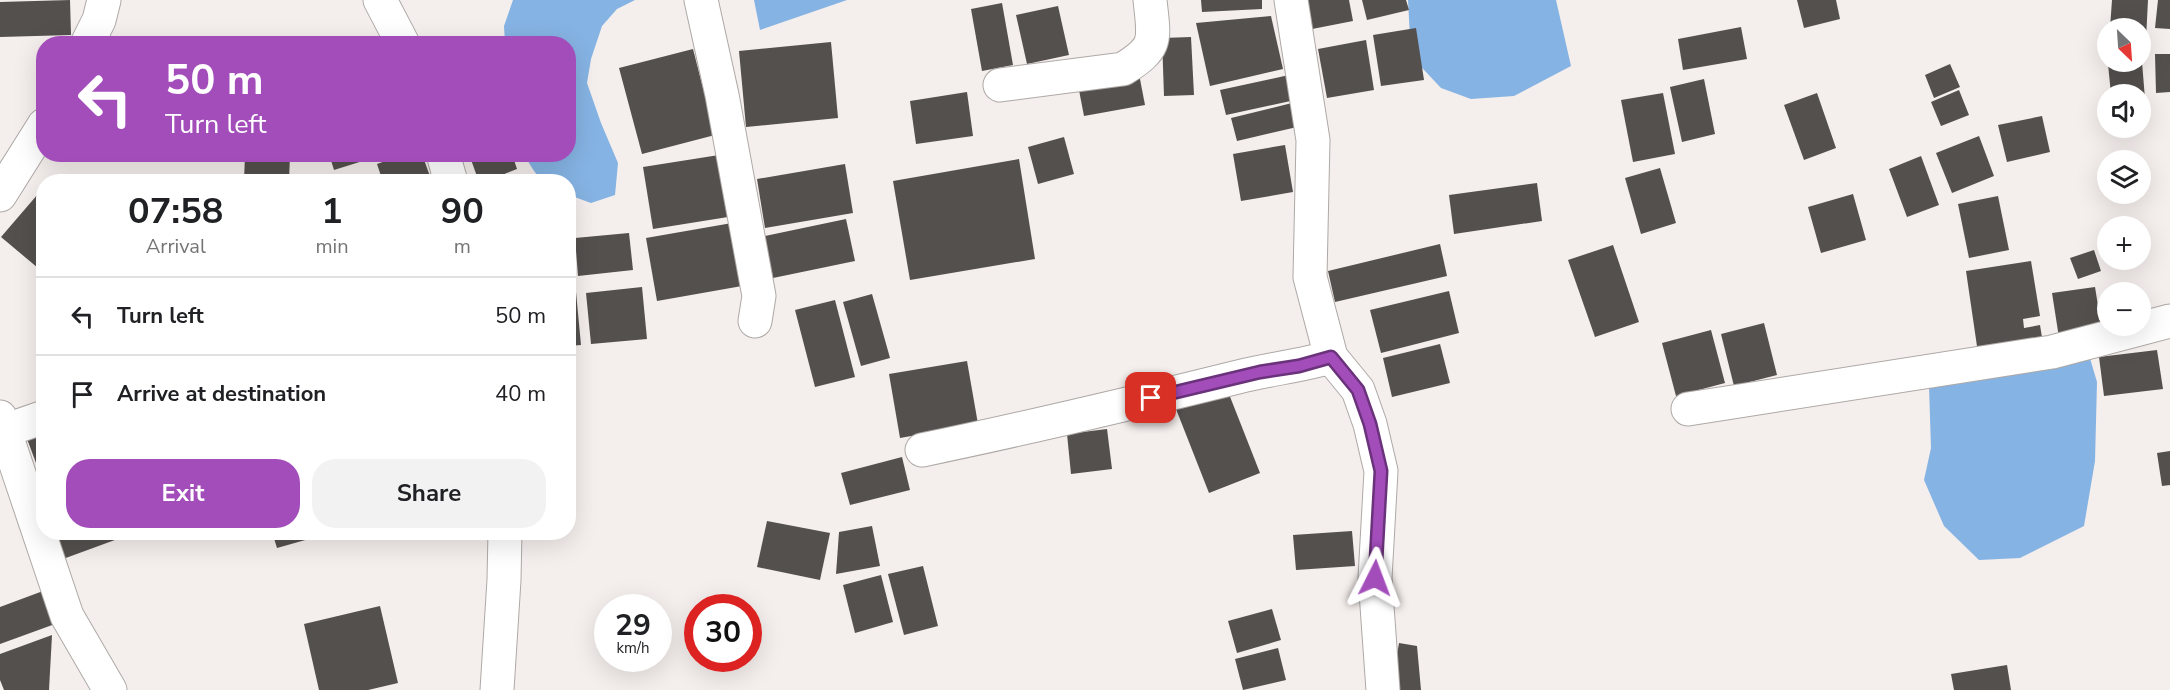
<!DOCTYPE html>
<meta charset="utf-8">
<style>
body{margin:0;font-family:"Nunito Sans",sans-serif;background:#f2f2f2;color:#202124;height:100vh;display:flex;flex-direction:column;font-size:22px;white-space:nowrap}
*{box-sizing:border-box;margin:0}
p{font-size:20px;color:#757577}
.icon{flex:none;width:33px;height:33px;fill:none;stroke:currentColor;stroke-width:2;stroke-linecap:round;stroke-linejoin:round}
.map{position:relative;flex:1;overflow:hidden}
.details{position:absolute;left:36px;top:174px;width:540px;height:366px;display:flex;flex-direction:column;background:#fff;border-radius:24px;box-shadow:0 6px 24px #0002}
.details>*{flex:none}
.guide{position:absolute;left:36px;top:36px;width:540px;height:126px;border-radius:24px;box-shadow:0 6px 24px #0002;background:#a34dbb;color:#fff;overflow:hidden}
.needle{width:39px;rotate:155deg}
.controls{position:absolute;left:2097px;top:18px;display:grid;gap:12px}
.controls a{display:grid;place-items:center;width:54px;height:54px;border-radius:50%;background:#fff;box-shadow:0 6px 24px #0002;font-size:30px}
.speed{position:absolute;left:594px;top:594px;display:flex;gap:12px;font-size:30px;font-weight:700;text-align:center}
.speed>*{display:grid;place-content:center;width:78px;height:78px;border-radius:50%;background:#fff;box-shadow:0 6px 24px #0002;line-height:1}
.speed small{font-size:15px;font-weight:400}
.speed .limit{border:9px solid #d22;background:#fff;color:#111}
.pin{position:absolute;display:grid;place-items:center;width:51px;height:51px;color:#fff;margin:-26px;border-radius:12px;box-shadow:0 3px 9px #0006}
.me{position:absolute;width:66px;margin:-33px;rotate:3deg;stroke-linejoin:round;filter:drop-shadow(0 0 4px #0008)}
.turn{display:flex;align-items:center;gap:21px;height:126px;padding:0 30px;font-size:27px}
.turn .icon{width:78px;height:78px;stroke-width:2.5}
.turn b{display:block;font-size:42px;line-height:51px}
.eta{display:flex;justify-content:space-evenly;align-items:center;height:102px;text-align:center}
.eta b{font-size:36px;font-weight:700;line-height:42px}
.button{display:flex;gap:12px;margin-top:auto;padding:12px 30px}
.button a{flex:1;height:69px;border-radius:24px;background:#a34dbb;color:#fff;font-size:24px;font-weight:700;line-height:69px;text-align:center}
.button a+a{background:#f2f2f2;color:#202124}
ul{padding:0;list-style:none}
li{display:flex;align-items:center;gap:18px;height:78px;padding:0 30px;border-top:2px solid #e0e0e0}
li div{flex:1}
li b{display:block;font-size:22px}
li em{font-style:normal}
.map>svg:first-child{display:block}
.water{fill:#85b3e3}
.building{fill:#54504e}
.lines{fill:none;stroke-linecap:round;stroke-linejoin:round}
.minor-casing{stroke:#aea9a6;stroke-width:35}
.minor{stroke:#fff;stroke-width:33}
.route-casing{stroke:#6a327a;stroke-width:15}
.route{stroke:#a34dbb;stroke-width:10}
</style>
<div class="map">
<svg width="2170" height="690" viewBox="0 0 2170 690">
<rect width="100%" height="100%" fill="#f4eeec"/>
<!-- water -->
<g class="water">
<path d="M513,0H635L617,9L602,26L591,59L587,83L601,123L618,163L615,195L591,203L569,195L568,182C537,182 540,180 524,155L568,154V44L505,43L504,26Z"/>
<path d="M754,0H847L760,30Z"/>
<path d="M1408,0H1556L1571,66L1514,96L1471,99L1441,88L1411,56Z"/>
<path d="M2089,355L2097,382L2095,461L2084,526L2020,558L1979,560L1944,526L1924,480L1931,448L1929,386Z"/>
</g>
<!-- building -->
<g class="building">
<path d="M70,0L71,35L0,37V2Z"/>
<path d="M1201,0H1262V9L1202,12Z"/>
<path d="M1302,0H1349L1353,21L1307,30Z"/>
<path d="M1362,0H1406L1409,10L1367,20Z"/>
<path d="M1797,0H1836L1840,19L1804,28Z"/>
<path d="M2112,0H2148L2146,39L2140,38V28H2110Z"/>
<path d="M2158,0H2170V29L2155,28Z"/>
<path d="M1002,3L1013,65L982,71L971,9Z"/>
<path d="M1058,6L1069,55L1027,64L1016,15Z"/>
<path d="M1271,16L1283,69L1210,86L1196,23Z"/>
<path d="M1741,27L1747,59L1683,70L1678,39Z"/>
<path d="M1416,28L1424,80L1381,86L1373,35Z"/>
<path d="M129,36L209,42V44H129Z"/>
<path d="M1191,37L1194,95L1164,96L1162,38Z"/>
<path d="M1366,40L1374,90L1327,98L1318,49Z"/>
<path d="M831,42L838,118L746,127L739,51Z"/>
<path d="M693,49L715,135L642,154L619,68Z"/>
<path d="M2155,54H2170V92L2156,93Z"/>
<path d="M2142,62L2146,111L2140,112V94H2111L2108,64Z"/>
<path d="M1950,64L1960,87L1934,98L1925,75Z"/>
<path d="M1139,74L1145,105L1084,116L1078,85Z"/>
<path d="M1289,75L1295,100L1226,115L1220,90Z"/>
<path d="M1704,79L1715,134L1682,142L1670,87Z"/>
<path d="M1959,90L1969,115L1941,126L1931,102Z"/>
<path d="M967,92L973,136L916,144L910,101Z"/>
<path d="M1663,93L1675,154L1633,162L1621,100Z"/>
<path d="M1817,93L1836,148L1804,160L1784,105Z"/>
<path d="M1292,103L1297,127L1237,141L1231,118Z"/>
<path d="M2042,116L2050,152L2007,162L1998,125Z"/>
<path d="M1979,136L1994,176L1952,193L1936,153Z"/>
<path d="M1064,137L1074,174L1038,184L1028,147Z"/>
<path d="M1285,145L1293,192L1241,201L1233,154Z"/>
<path d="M245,154H290L289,182H244Z"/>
<path d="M329,154H382V155L334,170Z"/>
<path d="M405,154H422L432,182H383L377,164Z"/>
<path d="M469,154H512L517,169L484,182H479Z"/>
<path d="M719,155L728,217L653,229L643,167Z"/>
<path d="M1921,156L1939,205L1907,217L1889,169Z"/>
<path d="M1019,159L1035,259L910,280L893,181Z"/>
<path d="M845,164L853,213L765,228L757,179Z"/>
<path d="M1660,168L1676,223L1641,234L1625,178Z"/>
<path d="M528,175L530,182H510V181Z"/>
<path d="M1537,183L1542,221L1454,234L1449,195Z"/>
<path d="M44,187V273L1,237Z"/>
<path d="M1853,194L1866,240L1821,253L1808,207Z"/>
<path d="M1998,196L2009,250L1969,258L1958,204Z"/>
<path d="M846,219L855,261L773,278L765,236Z"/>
<path d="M732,223L742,286L657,301L646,238Z"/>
<path d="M629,233L633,270L578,276L575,238Z"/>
<path d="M1440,244L1447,276L1335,302L1328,271Z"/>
<path d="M1613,245L1639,322L1595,337L1568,260Z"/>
<path d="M2094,250L2101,271L2078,279L2070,258Z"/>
<path d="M2031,261L2040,316L2023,319L2024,328L2040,325L2044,350L1979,360L1966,271Z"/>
<path d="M642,287L647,339L591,344L586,293Z"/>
<path d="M2095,287L2103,337L2060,344L2052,293Z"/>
<path d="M1449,291L1459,333L1381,353L1370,310Z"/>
<path d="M568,292H576L581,345L568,346Z"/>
<path d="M872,294L890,358L861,366L843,302Z"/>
<path d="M835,300L855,377L815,387L795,310Z"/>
<path d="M1764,323L1777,375L1734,386L1721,334Z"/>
<path d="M1711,330L1725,383L1676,396L1662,343Z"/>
<path d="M1440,344L1450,383L1392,397L1383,358Z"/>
<path d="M2157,350L2163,389L2104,396L2099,357Z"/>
<path d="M967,361L978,424L900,438L889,374Z"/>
<path d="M1227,389L1260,473L1209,493L1176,409Z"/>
<path d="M44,421V469L39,471L23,428Z"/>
<path d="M1107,429L1112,469L1071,474L1067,434Z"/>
<path d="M2170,451V485L2162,486L2157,453Z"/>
<path d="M902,457L910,490L850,505L841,473Z"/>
<path d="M767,521L830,533L820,580L757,567Z"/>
<path d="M872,526L880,566L836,574L839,532Z"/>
<path d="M1352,531L1355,566L1296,570L1293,535Z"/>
<path d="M53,532H134V533L63,559Z"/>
<path d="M272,532H322L323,535L277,548Z"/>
<path d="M923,566L938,626L904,635L888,574Z"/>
<path d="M881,575L893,622L855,633L843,585Z"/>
<path d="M43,591L55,624L0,644V607Z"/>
<path d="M380,606L398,683L368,690H319L304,624Z"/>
<path d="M1272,609L1281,640L1237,653L1228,621Z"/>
<path d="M52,635L49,690H4L0,680V654Z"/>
<path d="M1399,643L1417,646L1421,690H1391Z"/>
<path d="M1278,648L1286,680L1243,690L1235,659Z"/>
<path d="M2007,665L2011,690H1954L1951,674Z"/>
</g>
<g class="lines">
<defs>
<g id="minor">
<path d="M380,0L403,44"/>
<path d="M701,0L722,95L759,296L755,321"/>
<path d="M1291,0L1313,140L1310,277L1331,357L1358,390L1370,424L1381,471L1375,578L1383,690"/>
<path d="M87,44L99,20L104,0"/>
<path d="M1000,85L1123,69C1159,47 1154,39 1150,0"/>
<path d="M443,154L451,182"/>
<path d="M0,195L44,125"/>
<path d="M1688,409L2052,352L2170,321"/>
<path d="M0,417L67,616L110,690"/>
<path d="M4,431L44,417"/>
<path d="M922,450C1028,428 1133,403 1238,377C1269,369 1300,366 1331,357"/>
<path d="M497,690L504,580L505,532"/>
</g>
</defs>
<!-- minor casing -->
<use href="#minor" class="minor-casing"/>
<!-- minor -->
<use href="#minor" class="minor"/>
</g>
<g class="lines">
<defs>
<path id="route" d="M1151,398L1260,372L1299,366L1331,357L1358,390L1370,424L1381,471L1375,578"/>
</defs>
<!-- route casing -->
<use href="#route" class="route-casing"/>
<!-- route -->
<use href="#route" class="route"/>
</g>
</svg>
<div class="controls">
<a><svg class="needle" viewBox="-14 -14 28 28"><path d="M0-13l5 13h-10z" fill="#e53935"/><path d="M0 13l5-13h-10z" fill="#757577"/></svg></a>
<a><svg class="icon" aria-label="sound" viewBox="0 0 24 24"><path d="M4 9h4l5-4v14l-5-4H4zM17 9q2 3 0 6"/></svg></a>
<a><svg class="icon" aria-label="layers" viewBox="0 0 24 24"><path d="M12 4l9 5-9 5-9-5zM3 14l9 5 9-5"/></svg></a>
<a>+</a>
<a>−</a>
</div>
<div class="speed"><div>29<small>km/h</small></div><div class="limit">30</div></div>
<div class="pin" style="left:1151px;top:398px;background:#d93025"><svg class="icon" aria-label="arrive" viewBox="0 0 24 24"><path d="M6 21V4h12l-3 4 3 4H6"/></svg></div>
<svg class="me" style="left:1375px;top:578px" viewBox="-20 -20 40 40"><path d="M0-17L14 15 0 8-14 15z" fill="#a34dbb" stroke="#fff" stroke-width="4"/></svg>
<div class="guide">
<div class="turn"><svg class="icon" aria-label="left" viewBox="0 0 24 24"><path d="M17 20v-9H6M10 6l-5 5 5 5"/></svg><div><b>50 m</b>Turn left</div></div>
</div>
<section class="details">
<div class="eta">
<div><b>07:58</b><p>Arrival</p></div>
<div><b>1</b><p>min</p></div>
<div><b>90</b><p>m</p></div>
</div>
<ul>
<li><svg class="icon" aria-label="left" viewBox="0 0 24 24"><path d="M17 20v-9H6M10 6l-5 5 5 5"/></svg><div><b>Turn left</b></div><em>50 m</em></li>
<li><svg class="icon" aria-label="arrive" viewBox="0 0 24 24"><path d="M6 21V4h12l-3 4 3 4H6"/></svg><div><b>Arrive at destination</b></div><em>40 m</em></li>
</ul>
<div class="button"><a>Exit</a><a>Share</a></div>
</section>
</div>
